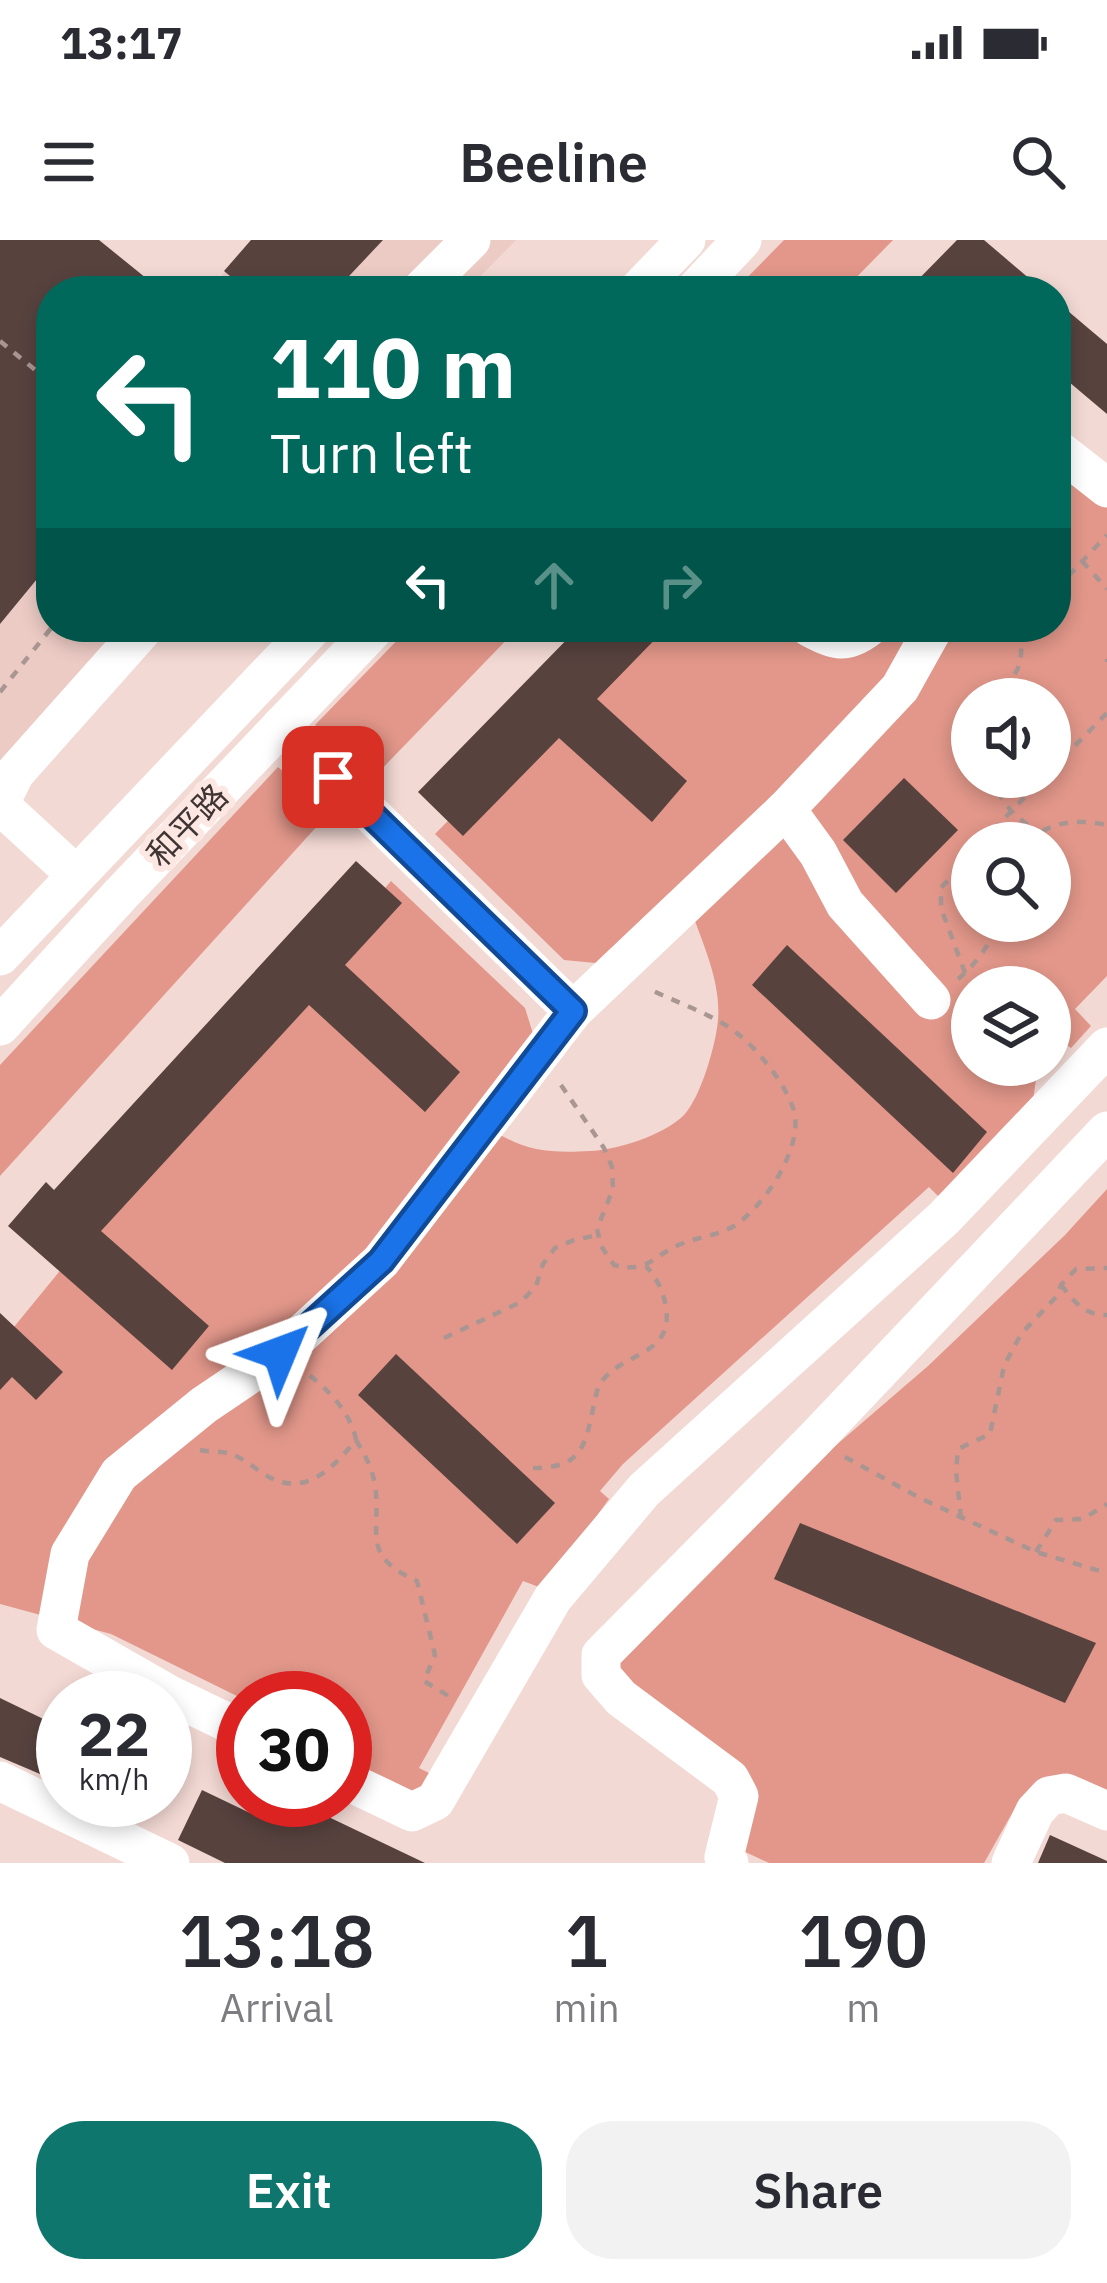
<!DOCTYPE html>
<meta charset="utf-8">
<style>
body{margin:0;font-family:"IBM Plex Sans","Noto Sans SC",sans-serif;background:#f2f2f3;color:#2b2b33;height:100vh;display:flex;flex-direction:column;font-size:45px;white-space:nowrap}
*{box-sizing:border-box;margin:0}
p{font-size:39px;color:#7c7c81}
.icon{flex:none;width:66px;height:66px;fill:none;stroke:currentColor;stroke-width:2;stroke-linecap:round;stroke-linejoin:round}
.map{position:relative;height:1623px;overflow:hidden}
.drawer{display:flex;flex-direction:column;background:#fff;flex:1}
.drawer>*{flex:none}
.guide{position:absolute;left:36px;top:36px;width:1035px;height:366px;border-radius:48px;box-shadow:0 6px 18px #0003;background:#00695c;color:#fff;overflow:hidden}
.controls{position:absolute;left:951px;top:438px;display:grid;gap:24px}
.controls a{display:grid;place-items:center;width:120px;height:120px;border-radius:50%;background:#fff;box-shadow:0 6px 18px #0003;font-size:60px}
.speed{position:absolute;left:36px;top:1431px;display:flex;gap:24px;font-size:60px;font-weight:700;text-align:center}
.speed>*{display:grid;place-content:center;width:156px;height:156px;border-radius:50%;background:#fff;box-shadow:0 6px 18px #0003;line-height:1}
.speed small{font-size:30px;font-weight:400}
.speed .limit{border:18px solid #d22;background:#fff;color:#111}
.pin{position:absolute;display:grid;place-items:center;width:102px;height:102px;color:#fff;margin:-51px;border-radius:24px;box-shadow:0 6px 18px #0006}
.me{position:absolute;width:132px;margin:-66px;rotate:46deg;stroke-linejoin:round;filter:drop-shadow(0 0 9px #0008)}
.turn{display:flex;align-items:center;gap:42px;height:252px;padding:0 36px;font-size:54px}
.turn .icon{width:156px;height:156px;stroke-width:2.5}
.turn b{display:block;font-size:84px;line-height:102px}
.lanes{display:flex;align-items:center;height:114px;padding:0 36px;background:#0003;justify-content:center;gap:60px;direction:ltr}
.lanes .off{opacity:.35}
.eta{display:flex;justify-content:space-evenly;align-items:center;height:204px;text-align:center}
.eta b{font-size:72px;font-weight:600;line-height:84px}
.cta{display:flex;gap:24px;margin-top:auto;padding:24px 36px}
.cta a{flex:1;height:138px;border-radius:48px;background:#0f766e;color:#fff;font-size:48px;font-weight:600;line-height:138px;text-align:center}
.cta a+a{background:#f2f2f3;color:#2b2b33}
.status{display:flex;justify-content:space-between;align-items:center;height:84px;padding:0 60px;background:#fff;direction:ltr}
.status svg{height:33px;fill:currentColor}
header{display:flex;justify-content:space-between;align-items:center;height:156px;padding:0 36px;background:#fff;font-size:54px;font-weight:600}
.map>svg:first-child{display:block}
.built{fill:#edcbc5}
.green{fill:#e2978a;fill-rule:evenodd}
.building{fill:#57423e}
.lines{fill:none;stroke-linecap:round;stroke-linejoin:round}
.path{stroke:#a99692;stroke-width:4.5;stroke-dasharray:9 9;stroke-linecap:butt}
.minor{stroke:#fff;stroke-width:39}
.route-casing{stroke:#114b97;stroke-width:30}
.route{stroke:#1a73e8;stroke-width:21}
.labels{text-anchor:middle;stroke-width:12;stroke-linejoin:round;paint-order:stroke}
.street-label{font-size:33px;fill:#3f3533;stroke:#fde7e3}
</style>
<div class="status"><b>13:17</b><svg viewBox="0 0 49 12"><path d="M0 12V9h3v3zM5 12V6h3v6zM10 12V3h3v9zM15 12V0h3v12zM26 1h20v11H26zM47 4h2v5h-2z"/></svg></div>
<header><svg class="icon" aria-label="menu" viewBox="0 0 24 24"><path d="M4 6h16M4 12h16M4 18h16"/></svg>Beeline<svg class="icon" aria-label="search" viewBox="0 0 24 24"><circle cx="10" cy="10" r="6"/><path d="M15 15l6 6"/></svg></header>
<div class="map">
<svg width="1107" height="1623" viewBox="0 0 1107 1623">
<rect width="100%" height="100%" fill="#f3d9d4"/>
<!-- built -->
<g class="built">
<path d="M0,0L51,51V387H138L0,521Z"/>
<path d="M253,0H516L466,51H208Z"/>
</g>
<!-- green -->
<g class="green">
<path d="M784,0H893L843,51H734Z"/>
<path d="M1063,239L1093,254L1107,267V736L1075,769L1091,786L1071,808L1059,800L1050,808V747H972V825H1038L1031,875L944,962L929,947L623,1224L600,1251L609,1259L544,1349L523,1341L419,1528L437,1537L407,1556L345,1525V1458L243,1459L111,1394L0,1364V1104L86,999L391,641L525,768L535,800L477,879C516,909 541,914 590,911C617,910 664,895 684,875C701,857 716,804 718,780C721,746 706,711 695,681L606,724L564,720L435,594L639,387H1056V242ZM972,459H1050V537H972ZM972,603H1050V681H972Z"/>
<path d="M410,387H519L373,538L315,485Z"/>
<path d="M278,527L329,573L0,936V825Z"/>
<path d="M1107,949V1555L1019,1561L984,1623H769L739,1609L752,1561L619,1440L616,1425L791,1244L928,1126L1065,995Z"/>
</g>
<!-- building -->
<g class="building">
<path d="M0,0H99L162,51H51V322L0,384Z"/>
<path d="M251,0H383L335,51H248L224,31Z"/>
<path d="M957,0H984L1044,51H907Z"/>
<path d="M1056,61L1107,104V174L1056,131Z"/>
<path d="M579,387H667L597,459L687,541L652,582L559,498L463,596L418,552Z"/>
<path d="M904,538L958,590L896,653L843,600Z"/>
<path d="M356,621L402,663L345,725L460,832L425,872L309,765L101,991L209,1086L172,1130L8,986L46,942L54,950Z"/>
<path d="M787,705L987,892L953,933L752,745Z"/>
<path d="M0,1073L63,1132L36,1160L12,1137L0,1150Z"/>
<path d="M396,1114L555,1263L517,1304L358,1155Z"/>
<path d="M800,1283L1096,1403L1065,1463L774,1339Z"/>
<path d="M0,1458L62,1488L40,1534L0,1517Z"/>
<path d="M202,1550L250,1573L256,1560H293L425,1623H225L178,1600Z"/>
<path d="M1050,1595L1107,1621V1623H1038Z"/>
</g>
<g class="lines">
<!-- path -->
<g class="path">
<path d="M0,101L51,143"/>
<path d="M1082,321L1107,349"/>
<path d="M1056,349L1107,295"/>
<path d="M1107,419V422"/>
<path d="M0,452L52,387"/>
<path d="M991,459V454C1026,431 1020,424 1022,387"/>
<path d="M1050,531L1107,473"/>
<path d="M987,537L1011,571L1037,593"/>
<path d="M981,603L1044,537"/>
<path d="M1029,603C1048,580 1080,579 1107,585"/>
<path d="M965,733L941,668V648L972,613"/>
<path d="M958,739C974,726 993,702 998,681"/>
<path d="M561,845L604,908L612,927L613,949L597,989L601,1006L614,1025C649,1034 653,1015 681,1004C698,997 717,996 734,986C764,967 806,905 793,868C784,842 759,811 738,794C717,776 673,761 647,748"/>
<path d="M1061,1045C1075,1062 1083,1075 1107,1075"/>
<path d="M444,1098L521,1062L536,1046L543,1024L555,1008L574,1000L598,995"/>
<path d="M356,1200C365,1215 372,1227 375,1245C382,1293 359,1315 417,1341L435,1415L424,1441L455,1460"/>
<path d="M200,1210C209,1212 219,1211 228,1213C243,1217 256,1230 269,1237C306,1257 333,1228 356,1200C352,1175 329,1150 309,1135"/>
<path d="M845,1217L920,1258L1036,1312L1107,1333"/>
<path d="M533,1228C582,1228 585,1207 594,1164C596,1158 596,1151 599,1146C618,1111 674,1119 666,1067C663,1050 657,1039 646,1026"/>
<path d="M961,1278L956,1231L958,1209L990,1194L1004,1126L1021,1094L1057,1056L1061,1045L1076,1029L1107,1028"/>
<path d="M1036,1312L1056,1280L1083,1279L1107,1264"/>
</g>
<!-- minor -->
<g class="minor">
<path d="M420,51L471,0"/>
<path d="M637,51L686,0"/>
<path d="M694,51L742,0"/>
<path d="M1056,208L1107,248"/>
<path d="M809,387C834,400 845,406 869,387"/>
<path d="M281,486L573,771"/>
<path d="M0,563L15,533L145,387"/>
<path d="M0,565L76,635"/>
<path d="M786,569L818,613L845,664L931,760"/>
<path d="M0,716L313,387"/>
<path d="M0,786L122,653L376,387"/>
<path d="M243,1490L168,1454L56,1390L70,1314L119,1234L204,1165L281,1113L381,1021L573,771L786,569L900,448L934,387"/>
<path d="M345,1540L412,1572L435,1561L553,1358L644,1250L944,978L1107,807"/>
<path d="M0,1541L170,1623"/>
<path d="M729,1623L724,1617L739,1556L730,1539L621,1458L601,1435V1415L814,1200L1107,891"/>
<path d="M1011,1623L1035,1571L1049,1556L1066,1553L1107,1571"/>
</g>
</g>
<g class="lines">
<defs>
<path id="route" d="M280,1113L381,1021L573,771L333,537"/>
</defs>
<!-- route casing -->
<use href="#route" class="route-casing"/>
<!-- route -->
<use href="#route" class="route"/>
</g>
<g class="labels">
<!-- street labels -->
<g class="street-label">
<text transform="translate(187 585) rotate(-46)" y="12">和平路</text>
</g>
</g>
</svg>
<div class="controls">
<a><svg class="icon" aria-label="sound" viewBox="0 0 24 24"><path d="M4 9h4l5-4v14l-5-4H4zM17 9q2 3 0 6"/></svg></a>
<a><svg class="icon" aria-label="search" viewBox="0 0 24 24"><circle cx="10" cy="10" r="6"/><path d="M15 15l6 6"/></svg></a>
<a><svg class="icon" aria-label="layers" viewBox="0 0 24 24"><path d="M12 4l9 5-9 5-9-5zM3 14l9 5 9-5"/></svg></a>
</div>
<div class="speed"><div>22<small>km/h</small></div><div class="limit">30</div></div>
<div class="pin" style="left:333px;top:537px;background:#d93025"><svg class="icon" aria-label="arrive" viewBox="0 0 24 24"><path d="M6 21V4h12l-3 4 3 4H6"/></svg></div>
<svg class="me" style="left:280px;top:1113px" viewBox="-20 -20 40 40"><path d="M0-17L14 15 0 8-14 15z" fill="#1a73e8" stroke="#fff" stroke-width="4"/></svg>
<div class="guide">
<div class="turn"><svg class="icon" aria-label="left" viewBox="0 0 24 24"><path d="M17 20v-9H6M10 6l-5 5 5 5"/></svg><div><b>110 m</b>Turn left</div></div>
<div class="lanes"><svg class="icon" aria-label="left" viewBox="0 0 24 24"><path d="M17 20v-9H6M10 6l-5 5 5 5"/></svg><svg class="icon off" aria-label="ahead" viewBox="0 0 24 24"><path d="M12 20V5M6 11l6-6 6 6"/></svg><svg class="icon off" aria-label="right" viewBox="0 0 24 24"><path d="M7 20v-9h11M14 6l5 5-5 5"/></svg></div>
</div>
</div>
<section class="drawer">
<div class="eta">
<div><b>13:18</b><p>Arrival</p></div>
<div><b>1</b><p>min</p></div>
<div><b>190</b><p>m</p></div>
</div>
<div class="cta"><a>Exit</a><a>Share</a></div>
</section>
